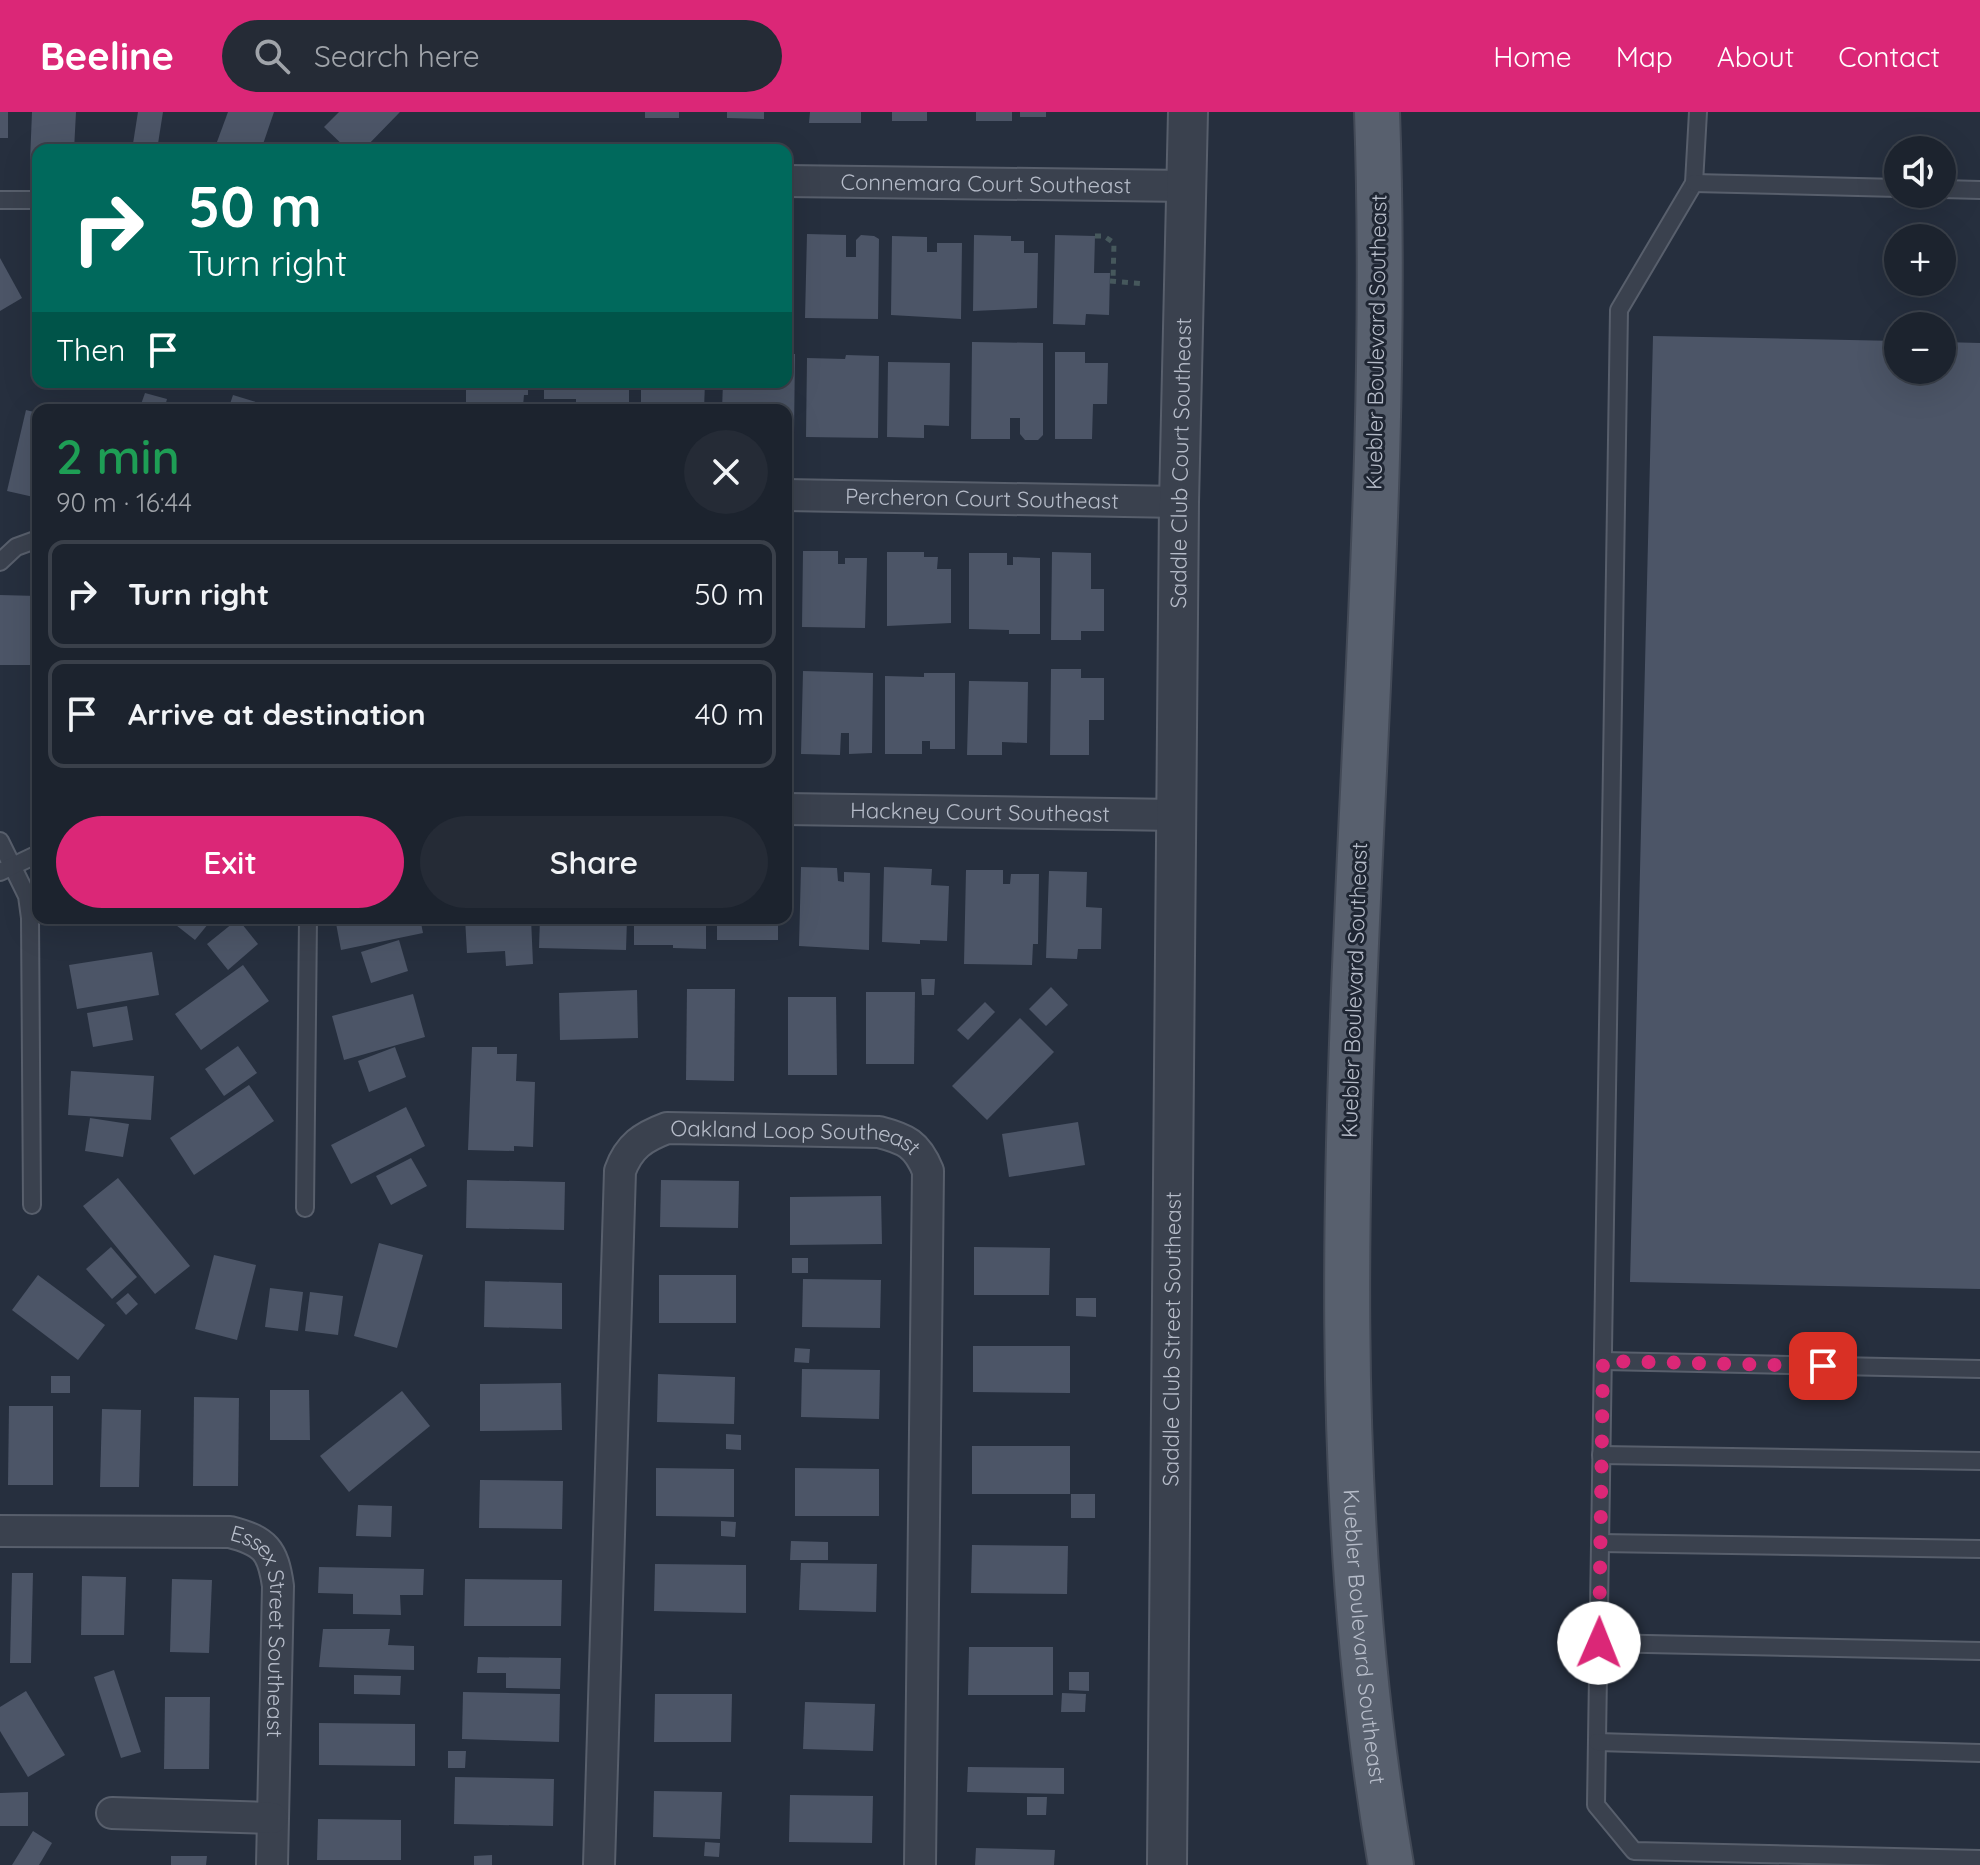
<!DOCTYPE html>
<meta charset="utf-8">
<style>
body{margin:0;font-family:Quicksand,sans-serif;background:#252b36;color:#f1f3f6;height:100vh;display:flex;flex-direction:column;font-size:30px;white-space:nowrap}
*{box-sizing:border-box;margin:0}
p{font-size:26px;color:#a0a4aa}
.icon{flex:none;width:44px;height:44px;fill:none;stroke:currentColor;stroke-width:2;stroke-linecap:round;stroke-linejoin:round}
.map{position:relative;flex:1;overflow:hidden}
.drawer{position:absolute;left:32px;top:292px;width:760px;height:520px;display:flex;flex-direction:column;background:#1c232e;border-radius:16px;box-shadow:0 8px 32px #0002,0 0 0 2px #3a404a}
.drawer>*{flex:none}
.hud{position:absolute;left:32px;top:32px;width:760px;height:244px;border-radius:16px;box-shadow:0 8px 32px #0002,0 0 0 2px #3a404a;background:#00695c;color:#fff;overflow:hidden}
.controls{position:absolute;left:1884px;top:24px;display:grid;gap:16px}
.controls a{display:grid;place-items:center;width:72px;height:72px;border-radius:50%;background:#1c232e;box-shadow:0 8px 32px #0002,0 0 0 2px #3a404a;font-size:40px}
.pin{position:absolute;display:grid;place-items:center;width:68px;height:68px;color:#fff;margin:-34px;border-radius:16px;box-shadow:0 4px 12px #0006}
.me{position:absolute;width:88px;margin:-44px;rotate:1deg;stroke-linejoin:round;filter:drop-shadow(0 0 6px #0008)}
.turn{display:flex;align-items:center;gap:28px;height:168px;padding:0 24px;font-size:36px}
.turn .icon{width:104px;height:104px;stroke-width:2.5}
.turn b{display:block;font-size:56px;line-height:68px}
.then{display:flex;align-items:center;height:76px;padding:0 24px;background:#0003;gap:16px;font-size:30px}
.round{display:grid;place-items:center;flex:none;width:84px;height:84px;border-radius:42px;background:#252b36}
.overview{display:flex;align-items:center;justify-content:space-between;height:136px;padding:0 24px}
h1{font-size:48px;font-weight:600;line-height:60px;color:#1e9e55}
.primary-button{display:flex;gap:16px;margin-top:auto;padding:16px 24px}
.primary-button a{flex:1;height:92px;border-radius:48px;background:#db2777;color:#fff;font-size:32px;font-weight:600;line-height:92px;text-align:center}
.primary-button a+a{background:#252b36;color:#f1f3f6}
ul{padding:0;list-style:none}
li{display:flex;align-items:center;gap:24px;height:108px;margin:0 16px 12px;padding:0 8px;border:4px solid #3a404a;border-radius:16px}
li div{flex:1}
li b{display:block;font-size:30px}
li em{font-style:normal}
header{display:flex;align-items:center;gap:48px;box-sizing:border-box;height:112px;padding:0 40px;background:#db2777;color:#fff}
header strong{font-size:38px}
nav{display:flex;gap:44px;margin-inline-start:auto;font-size:28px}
.search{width:560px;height:72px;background:#252b36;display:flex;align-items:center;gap:20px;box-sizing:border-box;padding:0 28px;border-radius:44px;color:#a0a4aa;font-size:30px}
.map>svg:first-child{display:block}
.building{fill:#4c5567}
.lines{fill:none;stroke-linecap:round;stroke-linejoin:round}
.service-casing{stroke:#585f6c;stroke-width:20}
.minor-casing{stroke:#585f6c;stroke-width:34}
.tertiary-casing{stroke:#585f6c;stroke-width:42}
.primary-casing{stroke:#434a57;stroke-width:48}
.path{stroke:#46585c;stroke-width:5;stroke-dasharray:6 6;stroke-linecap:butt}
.service{stroke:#3a414e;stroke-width:16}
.minor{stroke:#3a414e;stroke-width:30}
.tertiary{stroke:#3a414e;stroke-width:38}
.primary{stroke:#58606e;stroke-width:44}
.route{stroke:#db2777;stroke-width:14;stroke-dasharray:0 25.2}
.labels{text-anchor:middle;stroke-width:6;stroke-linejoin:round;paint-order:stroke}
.street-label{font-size:22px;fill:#b6bcc9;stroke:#1f2633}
</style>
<header>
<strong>Beeline</strong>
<div class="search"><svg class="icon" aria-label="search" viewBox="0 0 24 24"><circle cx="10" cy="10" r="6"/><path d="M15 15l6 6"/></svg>Search here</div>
<nav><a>Home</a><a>Map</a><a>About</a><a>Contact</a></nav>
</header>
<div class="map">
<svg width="1980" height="1753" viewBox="0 0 1980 1753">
<rect width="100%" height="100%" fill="#262f3e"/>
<!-- building -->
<g class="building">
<rect x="0" y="0" width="8" height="26"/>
<path d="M32,0H76L74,38H38V49H30Z"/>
<path d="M138,0H163L157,38H132Z"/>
<path d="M228,0H274L261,38H214Z"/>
<path d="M339,0H400L363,38H348L324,15Z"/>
<rect x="645" y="0" width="34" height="6"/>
<path d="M727,0H764V7L727,6Z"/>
<path d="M810,0H861V11H809Z"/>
<rect x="892" y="0" width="35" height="9"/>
<rect x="976" y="0" width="36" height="9"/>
<rect x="1020" y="0" width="26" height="5"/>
<path d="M412,30L414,38H382V37Z"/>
<path d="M807,122L846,123V145H856V128L861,123L874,124L879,127L878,207L805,206Z"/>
<path d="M974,123L1011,124V129H1024V141H1038L1037,196L973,199Z"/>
<path d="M1055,123L1095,124L1094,161H1110L1109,203L1086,202L1085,213L1053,212Z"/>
<path d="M892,124L927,125V140H937V131H962L961,207L891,203Z"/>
<path d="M0,146L22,186L0,199Z"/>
<path d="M1653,224L1898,229V258H1942V230L1980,231V1177L1630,1170Z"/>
<path d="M972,230L1043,231V323L1038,328H1025L1020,322V306H1010V327H971Z"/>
<path d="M1055,240H1085V251H1108L1107,292H1093L1092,327H1055Z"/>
<path d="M786,242H795L794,321L789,325H786V298H722L723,270H786Z"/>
<path d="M846,243L879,244L878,326L806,325L807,246L845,247Z"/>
<path d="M888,250L950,251L949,314L924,313V326L887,325Z"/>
<path d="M466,270H528V283H524L523,294H503V298H466Z"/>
<path d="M544,270H629V298H576V287H544Z"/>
<path d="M641,270H705L704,298H641Z"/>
<path d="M145,281L167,287L164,298H139Z"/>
<path d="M233,283L279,297V298H228Z"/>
<path d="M26,298L38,301V386L7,379Z"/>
<path d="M803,439H838V452H845V446H867L865,516L802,515Z"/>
<path d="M887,440H924V445H938L937,457H951V511L887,514Z"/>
<path d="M1052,440L1091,441V477H1104V519H1081V528H1051Z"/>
<path d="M969,441H1007V453H1013V445L1040,446V522H1009V518L969,517Z"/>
<path d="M786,443H791L790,521H786Z"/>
<path d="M0,483L38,484V553H0Z"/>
<path d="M1051,557H1081V566H1104V608H1089V643H1050Z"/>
<path d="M803,559L873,561L872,641L849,642V621H841L840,643L801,642Z"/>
<path d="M924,561H955V637H930V629H922V642H885V564L924,565Z"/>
<path d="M969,569L1028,570L1027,631L1002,630V643H967Z"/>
<path d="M801,755L837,756L838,769L844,770V760L870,761L869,838L799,834Z"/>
<path d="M884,755L932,757L931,773L949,774L947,829L920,828V832L882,830Z"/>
<path d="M966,758H1003V772H1010L1011,762H1039L1038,832H1033L1032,853L964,852Z"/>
<path d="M1049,759L1087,760L1086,795L1102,796L1101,837H1078L1077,847L1046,846Z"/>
<path d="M167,806H213L195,828Z"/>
<path d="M335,806H420L423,821L341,838Z"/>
<path d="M465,806H531L533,852L506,854L505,839L467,841Z"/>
<path d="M540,806H627L626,838L539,836Z"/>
<path d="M634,806H706V837L673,836V833H634Z"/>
<rect x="717" y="806" width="61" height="22"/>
<path d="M238,807L258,832L228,858L207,832Z"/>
<path d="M399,828L408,859L371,871L361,840Z"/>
<path d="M152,840L159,883L77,897L69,853Z"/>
<path d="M243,853L269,889L201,938L175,902Z"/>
<path d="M921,867H935L934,883H922Z"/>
<path d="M1051,875L1068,893L1046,914L1029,897Z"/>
<path d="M687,877H735L734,969L686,968Z"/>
<path d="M637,878L638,926L560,928L559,881Z"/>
<path d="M866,880H915L914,952H866Z"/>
<path d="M413,882L425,925L344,948L332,904Z"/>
<path d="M788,885H836L837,963H788Z"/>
<path d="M985,890L995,900L968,928L957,918Z"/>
<path d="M127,894L133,928L93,935L87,901Z"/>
<path d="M1020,906L1054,940L987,1008L952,974Z"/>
<path d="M238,934L257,961L224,984L205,957Z"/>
<path d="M395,935L406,965L369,980L358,949Z"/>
<path d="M472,935H497V942H517L516,969L535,970L533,1035L514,1034V1039L468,1038Z"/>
<path d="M71,959L154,964L151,1008L68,1003Z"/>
<path d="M249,973L274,1009L194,1063L170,1026Z"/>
<path d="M406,995L425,1034L351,1072L331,1033Z"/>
<path d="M90,1006L129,1012L123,1045L85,1039Z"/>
<path d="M1078,1010L1085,1053L1009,1065L1002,1022Z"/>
<path d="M411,1046L427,1074L391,1093L376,1064Z"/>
<path d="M118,1066L190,1154L155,1182L83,1094Z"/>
<path d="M467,1068L565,1070L564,1118L466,1116Z"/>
<path d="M661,1068L739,1069L738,1116L660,1115Z"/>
<path d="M881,1084L882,1132L790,1133V1085Z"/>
<path d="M379,1131L423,1143L397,1236L354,1224Z"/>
<path d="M111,1135L137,1165L112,1187L86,1157Z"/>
<path d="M974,1135L1050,1136L1049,1183H974Z"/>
<path d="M214,1143L256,1153L237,1228L195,1217Z"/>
<rect x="792" y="1146" width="16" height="15"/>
<path d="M38,1163L105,1213L78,1248L12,1198Z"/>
<rect x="659" y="1163" width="77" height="48"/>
<path d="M803,1167L881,1168L880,1216L802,1215Z"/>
<path d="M485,1169L562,1171V1217L484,1215Z"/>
<path d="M270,1176L303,1180L298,1219L265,1215Z"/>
<path d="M310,1180L343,1184L338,1223L305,1219Z"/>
<path d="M128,1181L138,1192L126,1203L116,1191Z"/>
<path d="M1076,1186H1096V1205L1076,1204Z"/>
<path d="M973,1234H1070V1281L973,1280Z"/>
<path d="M795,1236L810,1237L809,1251L794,1250Z"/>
<path d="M802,1257L880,1258L879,1307L801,1305Z"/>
<path d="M658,1262L735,1265L734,1312L657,1310Z"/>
<rect x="51" y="1264" width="19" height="17"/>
<path d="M561,1271L562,1318L480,1319V1272Z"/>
<path d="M270,1278H309L310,1328H270Z"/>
<path d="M402,1279L430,1314L349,1380L320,1344Z"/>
<path d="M194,1285L239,1286L238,1374H193Z"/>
<path d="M9,1294H53V1373H8Z"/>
<path d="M102,1297L141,1298L139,1375H100Z"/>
<path d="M726,1322L741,1323V1338L726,1337Z"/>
<rect x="972" y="1334" width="98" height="48"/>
<path d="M656,1356L734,1357V1405L656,1404Z"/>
<path d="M795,1356L879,1357V1404H795Z"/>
<path d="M480,1368L563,1369L562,1417L479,1416Z"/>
<rect x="1071" y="1382" width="24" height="24"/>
<path d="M358,1393L392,1394L391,1425L356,1424Z"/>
<path d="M721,1409L736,1410L735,1425L721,1424Z"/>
<path d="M791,1429L828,1430V1448H790Z"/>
<path d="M972,1433L1068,1434L1067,1482L971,1481Z"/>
<path d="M801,1451L877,1452L876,1500L799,1498Z"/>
<path d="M655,1452L746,1453V1501L654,1499Z"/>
<path d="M319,1455L424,1457L423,1483H400L401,1503L353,1502V1482L318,1481Z"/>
<path d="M12,1461H33L31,1551H10Z"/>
<path d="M82,1464L126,1465L124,1523H81Z"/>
<path d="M172,1467L212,1468L209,1541L170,1540Z"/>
<path d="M465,1467L562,1468L561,1514H464Z"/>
<path d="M323,1517H390L388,1533L414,1534V1558L319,1555Z"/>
<path d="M969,1535H1053V1583H968Z"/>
<path d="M478,1545L561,1546L560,1577L506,1576V1561H477Z"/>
<path d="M114,1558L141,1640L121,1646L94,1565Z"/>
<path d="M1069,1560H1089V1579L1069,1578Z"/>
<path d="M354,1563L401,1564L400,1583L354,1582Z"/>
<path d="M26,1579L65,1643L28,1665L0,1619V1595Z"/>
<path d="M463,1580L560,1582L559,1630L462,1627Z"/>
<path d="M1062,1581L1086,1582L1085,1600H1061Z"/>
<path d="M655,1582H732L731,1630H654Z"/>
<path d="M165,1585H210L209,1657H164Z"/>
<path d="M805,1590L875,1592L873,1639L803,1637Z"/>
<path d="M319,1611L415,1612V1654L319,1653Z"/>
<path d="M448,1639H466L465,1656H448Z"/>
<path d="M968,1655L1064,1656V1682L967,1680Z"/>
<path d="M455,1665L554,1667L553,1714L454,1712Z"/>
<path d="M654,1679L722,1680L720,1727L653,1725Z"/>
<path d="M28,1680V1714H0V1681Z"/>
<path d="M790,1683L873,1684L872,1731L789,1730Z"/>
<path d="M1027,1685H1047L1046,1703H1027Z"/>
<path d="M318,1707L401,1708V1748H317Z"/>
<path d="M33,1719L52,1731L39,1753H12Z"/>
<path d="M705,1730L720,1731L719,1745L704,1744Z"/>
<path d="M976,1736L1055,1738L1054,1753H975Z"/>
<path d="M492,1743V1753H474V1744Z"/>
<path d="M171,1744H207L206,1753H171Z"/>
</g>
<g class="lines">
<defs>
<g id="service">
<path d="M1698,0L1694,71L1619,198L1596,1693L1634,1739L1980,1747"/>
<path d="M1694,71L1898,76"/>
<path d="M1942,77L1980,78"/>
<path d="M0,88H38"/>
<path d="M0,450L16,435L38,427"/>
<path d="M0,729L27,784L30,806L32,1093"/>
<path d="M0,760L38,742"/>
<path d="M305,1096L308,806"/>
<path d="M1603,1249L1980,1257"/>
<path d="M1601,1343L1980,1349"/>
<path d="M1600,1431L1980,1437"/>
<path d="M1599,1531L1980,1539"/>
<path d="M1597,1630L1980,1641"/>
</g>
<g id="minor">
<path id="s1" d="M786,69L1187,74"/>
<path id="s2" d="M786,383L1179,390"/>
<path id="s3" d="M786,697L1176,703"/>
<path id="s4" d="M0,1419L230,1420C265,1429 273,1438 278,1474L272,1753"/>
<path d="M112,1701L272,1706"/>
<path id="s5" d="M599,1753L620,1059C629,1034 643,1025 667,1016L879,1020C906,1027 917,1032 928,1059L920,1753"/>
</g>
<g id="tertiary">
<path id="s6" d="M1167,1753L1179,390L1188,0"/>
</g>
<g id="primary">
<path id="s7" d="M1377,0C1398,585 1290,1172 1391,1753"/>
</g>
</defs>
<!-- service casing -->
<use href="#service" class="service-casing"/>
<!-- minor casing -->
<use href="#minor" class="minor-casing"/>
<!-- tertiary casing -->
<use href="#tertiary" class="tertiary-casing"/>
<!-- primary casing -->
<use href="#primary" class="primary-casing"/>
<!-- path -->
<g class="path">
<path d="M1095,124H1104L1114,131L1113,169"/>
<path d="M1110,169L1145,172"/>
</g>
<!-- service -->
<use href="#service" class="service"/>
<!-- minor -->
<use href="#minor" class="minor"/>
<!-- tertiary -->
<use href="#tertiary" class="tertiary"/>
<!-- primary -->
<use href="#primary" class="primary"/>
</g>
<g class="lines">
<!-- route -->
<path class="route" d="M1599,1531L1603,1249L1823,1254"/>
</g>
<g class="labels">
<!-- street labels -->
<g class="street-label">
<text dy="8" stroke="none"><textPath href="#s1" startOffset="200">Connemara Court Southeast</textPath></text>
<text transform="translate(1376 230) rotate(-89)" y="8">Kuebler Boulevard Southeast</text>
<text dy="8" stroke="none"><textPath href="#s6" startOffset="1402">Saddle Club Court Southeast</textPath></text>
<text dy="8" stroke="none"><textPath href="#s2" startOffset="196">Percheron Court Southeast</textPath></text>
<text dy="8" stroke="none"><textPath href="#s3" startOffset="194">Hackney Court Southeast</textPath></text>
<text transform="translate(1354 878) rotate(-88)" y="8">Kuebler Boulevard Southeast</text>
<text dy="8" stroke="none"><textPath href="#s5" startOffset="890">Oakland Loop Southeast</textPath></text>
<text dy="8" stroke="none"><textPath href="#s6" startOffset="526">Saddle Club Street Southeast</textPath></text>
<text dy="8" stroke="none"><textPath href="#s7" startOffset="1526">Kuebler Boulevard Southeast</textPath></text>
<text dy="8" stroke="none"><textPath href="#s4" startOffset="346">Essex Street Southeast</textPath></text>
</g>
</g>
</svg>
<div class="controls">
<a><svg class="icon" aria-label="sound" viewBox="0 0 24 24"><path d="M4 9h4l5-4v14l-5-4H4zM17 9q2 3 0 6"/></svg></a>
<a>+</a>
<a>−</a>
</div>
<div class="pin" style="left:1823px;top:1254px;background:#d93025"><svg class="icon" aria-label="arrive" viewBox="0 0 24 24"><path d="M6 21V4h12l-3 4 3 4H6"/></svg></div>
<svg class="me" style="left:1599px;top:1531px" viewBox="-20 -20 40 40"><circle r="19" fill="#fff"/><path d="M0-13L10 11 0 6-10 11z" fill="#db2777"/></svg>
<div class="hud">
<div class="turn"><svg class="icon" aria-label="right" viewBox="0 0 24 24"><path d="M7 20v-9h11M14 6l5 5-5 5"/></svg><div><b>50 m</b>Turn right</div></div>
<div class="then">Then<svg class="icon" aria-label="arrive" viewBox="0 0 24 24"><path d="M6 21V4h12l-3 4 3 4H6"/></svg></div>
</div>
<section class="drawer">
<div class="overview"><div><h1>2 min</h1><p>90 m · 16:44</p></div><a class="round"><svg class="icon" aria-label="close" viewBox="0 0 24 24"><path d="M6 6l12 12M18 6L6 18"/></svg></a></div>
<ul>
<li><svg class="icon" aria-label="right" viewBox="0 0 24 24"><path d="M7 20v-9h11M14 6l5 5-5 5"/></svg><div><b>Turn right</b></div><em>50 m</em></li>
<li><svg class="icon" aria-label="arrive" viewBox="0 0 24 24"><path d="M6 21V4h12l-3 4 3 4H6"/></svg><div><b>Arrive at destination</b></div><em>40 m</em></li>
</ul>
<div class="primary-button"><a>Exit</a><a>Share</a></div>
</section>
</div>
